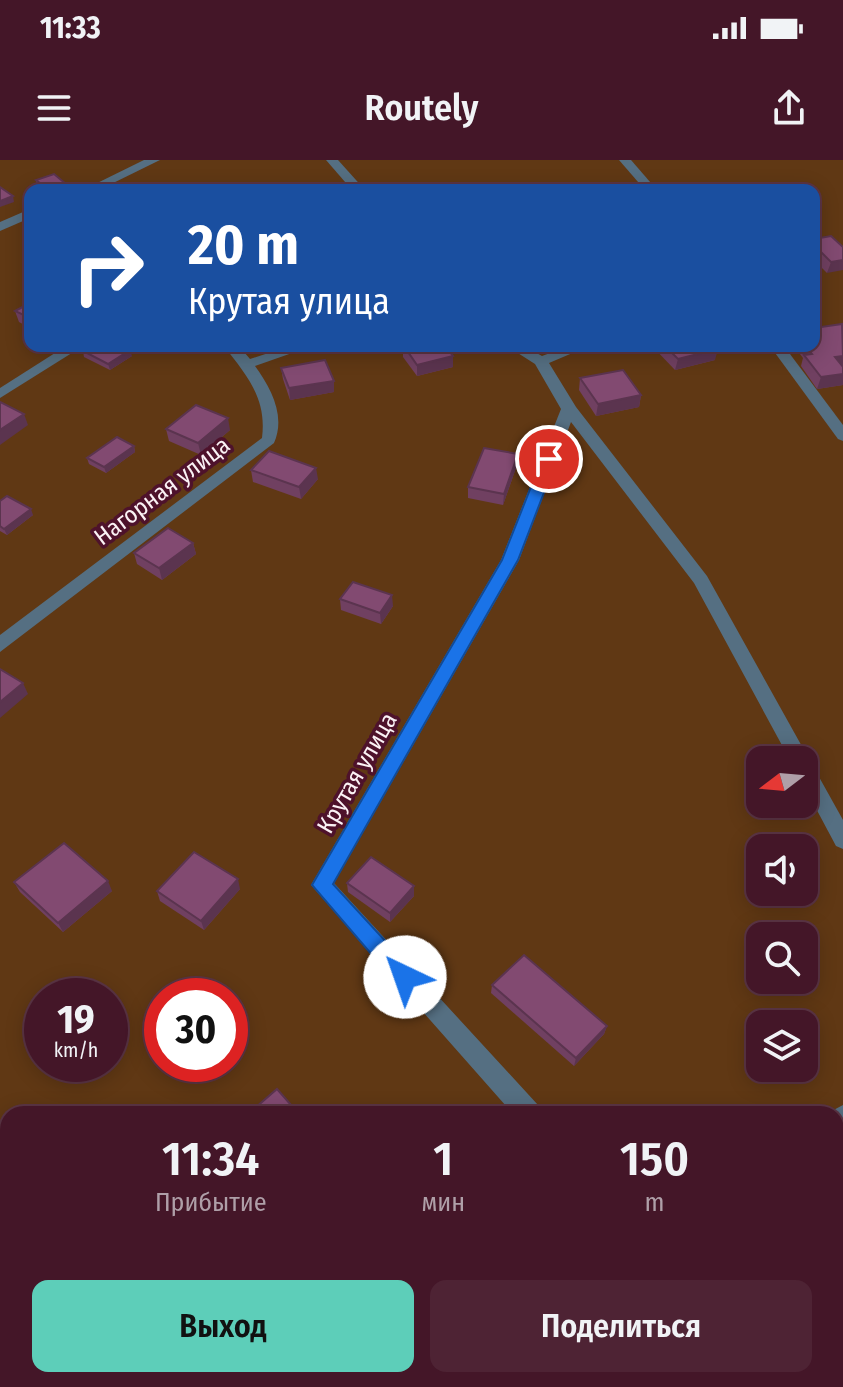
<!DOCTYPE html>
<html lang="ru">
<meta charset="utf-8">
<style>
body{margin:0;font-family:"Fira Sans Condensed",sans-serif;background:#4e2334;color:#f1f3f6;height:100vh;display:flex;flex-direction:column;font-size:30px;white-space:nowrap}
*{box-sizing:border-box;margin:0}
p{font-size:26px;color:#af9fa8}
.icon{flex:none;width:44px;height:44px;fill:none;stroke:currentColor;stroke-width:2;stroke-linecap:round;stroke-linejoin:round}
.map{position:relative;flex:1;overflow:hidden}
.drawer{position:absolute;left:0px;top:946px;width:844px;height:282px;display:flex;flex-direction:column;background:#441628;border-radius:24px 24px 0 0;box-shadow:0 4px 20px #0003,0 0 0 2px #5c3545}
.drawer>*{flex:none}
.hud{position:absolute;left:24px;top:24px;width:796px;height:168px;border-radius:16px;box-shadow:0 4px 20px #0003,0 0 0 2px #5c3545;background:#1a4fa0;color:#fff;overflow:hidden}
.needle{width:52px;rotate:254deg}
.tools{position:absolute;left:746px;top:586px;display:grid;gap:16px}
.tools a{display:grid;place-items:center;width:72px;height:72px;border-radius:16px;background:#441628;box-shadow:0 4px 20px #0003,0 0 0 2px #5c3545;font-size:40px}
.speed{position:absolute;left:24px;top:818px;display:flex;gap:16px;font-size:40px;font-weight:700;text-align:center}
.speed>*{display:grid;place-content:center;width:104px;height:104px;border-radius:50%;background:#441628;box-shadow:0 4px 20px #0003,0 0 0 2px #5c3545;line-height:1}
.speed small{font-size:20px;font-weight:400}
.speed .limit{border:12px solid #d22;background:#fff;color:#111}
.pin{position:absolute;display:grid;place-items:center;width:68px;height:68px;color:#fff;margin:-34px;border:4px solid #fff;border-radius:50%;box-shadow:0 2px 8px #0007}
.me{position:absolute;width:88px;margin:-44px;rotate:318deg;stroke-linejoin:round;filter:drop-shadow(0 0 6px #0008)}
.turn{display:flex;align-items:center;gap:28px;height:168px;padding:0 32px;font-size:36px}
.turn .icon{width:104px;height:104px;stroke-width:2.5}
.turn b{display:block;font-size:56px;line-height:68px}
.eta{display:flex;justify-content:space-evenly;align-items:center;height:136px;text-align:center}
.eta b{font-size:48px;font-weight:600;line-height:56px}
.cta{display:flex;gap:16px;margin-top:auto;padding:16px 32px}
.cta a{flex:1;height:92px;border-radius:16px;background:#5dceb9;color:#111;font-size:32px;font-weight:600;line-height:92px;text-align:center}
.cta a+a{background:#4e2334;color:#f1f3f6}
.status{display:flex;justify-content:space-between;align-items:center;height:56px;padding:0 40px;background:#441628;direction:ltr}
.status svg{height:22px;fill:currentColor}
header{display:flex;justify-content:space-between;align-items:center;height:104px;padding:0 32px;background:#441628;font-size:36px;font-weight:600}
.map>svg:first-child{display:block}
.green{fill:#603814;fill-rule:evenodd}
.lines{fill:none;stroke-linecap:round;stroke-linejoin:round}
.minor{fill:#556f82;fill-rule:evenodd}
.wall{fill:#704061}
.shaded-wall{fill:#5b344f}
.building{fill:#824a71;stroke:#5b344f;stroke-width:2}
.route{fill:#1a73e8;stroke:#114b97;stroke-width:2}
.labels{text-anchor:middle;stroke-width:7;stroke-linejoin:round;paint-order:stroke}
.street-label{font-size:24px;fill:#fbf2f5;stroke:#4e122b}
</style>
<div class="status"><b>11:33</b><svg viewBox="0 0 49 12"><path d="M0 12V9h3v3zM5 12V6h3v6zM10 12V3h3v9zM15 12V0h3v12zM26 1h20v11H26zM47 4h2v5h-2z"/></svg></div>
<header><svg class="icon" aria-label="menu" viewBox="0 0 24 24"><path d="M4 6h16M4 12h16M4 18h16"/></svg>Routely<svg class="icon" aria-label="share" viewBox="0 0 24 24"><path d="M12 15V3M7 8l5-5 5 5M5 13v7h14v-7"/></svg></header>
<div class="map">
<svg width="843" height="1227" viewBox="0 0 843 1227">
<rect width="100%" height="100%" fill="#5a1d35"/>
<!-- green -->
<path class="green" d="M0,0H843V1227H0ZM30,30H814V186H30ZM760,600H804V644H760ZM760,688H804V732H760ZM760,776H804V820H760ZM42,836H110V904H42ZM162,836H230V904H162ZM760,864H804V908H760ZM8,954H836V1220H8Z"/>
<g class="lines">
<!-- minor -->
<g class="minor">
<path d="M144,0H160L99,30H83Z"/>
<path d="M326,0H338L365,30H352Z"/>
<path d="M619,0H631L657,30H645Z"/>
<path d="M30,49V58L0,71V62Z"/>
<path d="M66,186H83L0,238V228Z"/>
<path d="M224,186H239L250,199L290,186H312L255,206C271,228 286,256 274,283L0,492V475L262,278C267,238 247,216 224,186Z"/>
<path d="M507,186H524L542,196L569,186H589L549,203L576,247L707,416L843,660V689L836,686L804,626V600H790L694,423L571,262L519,400L334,723L538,945L541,954H513L311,725L501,400L561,249L535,204Z"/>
<path d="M770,186H784L843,265V281L838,279Z"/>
<path d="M843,945V969L836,972V954H826Z"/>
<path d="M0,1147L8,1151V1186L0,1182Z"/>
<path d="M30,1220H60L63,1227H33Z"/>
<path d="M667,1220H695L696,1227H668Z"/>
</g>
</g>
<!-- wall -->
<g class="wall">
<path d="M36,20L68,29L43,30L37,26Z"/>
<path d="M814,79L843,87L827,113L814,100Z"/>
<path d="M30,143V168L19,162L15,151Z"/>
<path d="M403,186L453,207L417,216L403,197Z"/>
<path d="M652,186H715V200L675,210Z"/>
<path d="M794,186H814L843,207V225L817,229L801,206L803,198Z"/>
<path d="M83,191L132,196L110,210L84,197Z"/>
<path d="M281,208L334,221V232L290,240L283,219Z"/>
<path d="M580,218L641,235L639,247L596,256L579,230Z"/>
<path d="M166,269L230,270L201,295L169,281Z"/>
<path d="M134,286L135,292L106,313L89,304L87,298Z"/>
<path d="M517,305L503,345L468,338V327Z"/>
<path d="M251,310L318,319L301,339L253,322Z"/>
<path d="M0,341L33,355L7,375L0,371Z"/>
<path d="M193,383L196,394L162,420L137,404L134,393Z"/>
<path d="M340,439L393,446L381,464L341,450Z"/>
<path d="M14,722L112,731L63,772L20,732Z"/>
<path d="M347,723L414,726V736L390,762L348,732Z"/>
<path d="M240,729L204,770L160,741L157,731Z"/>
<path d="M492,825L607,866L604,874L574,906L491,833Z"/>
</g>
<!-- shaded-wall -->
<g class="shaded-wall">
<path d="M66,24L68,29L46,30L45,27Z"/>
<path d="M13,36L14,42L0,47V41Z"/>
<path d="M843,100V110L827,113L831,102Z"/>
<path d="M718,189L715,200L675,210L678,199Z"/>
<path d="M130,190L132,196L110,210L108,204Z"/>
<path d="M453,196V207L417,216V205Z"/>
<path d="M843,196V207L835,197Z"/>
<path d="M843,214V225L817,229L821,217Z"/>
<path d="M334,221V232L290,240L289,228Z"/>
<path d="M641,235L639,247L596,256L598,244Z"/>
<path d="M24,254L28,265L0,285V270Z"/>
<path d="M228,258L230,270L201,295L198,283Z"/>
<path d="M134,286L135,292L106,313L104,307Z"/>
<path d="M518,294L517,305L503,345L504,334Z"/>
<path d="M316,308L318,319L301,339L299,327Z"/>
<path d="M31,349L33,355L7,375L4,369Z"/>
<path d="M193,383L196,394L162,420L159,408Z"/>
<path d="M392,435L393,446L381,464L380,453Z"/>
<path d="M23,523L28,534L0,558V542Z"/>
<path d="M238,719L240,729L204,770L201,761Z"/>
<path d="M108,721L112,731L63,772L58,763Z"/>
<path d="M414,726V736L390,762V753Z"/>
<path d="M607,866L604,874L574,906L576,898Z"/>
</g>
<!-- building -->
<g class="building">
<path d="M54,14L66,24L45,27L36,20Z"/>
<path d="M576,25L582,30H556Z"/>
<path d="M0,27L13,36L0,41Z"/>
<path d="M831,76L843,87V100L831,102L814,85V79Z"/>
<path d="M30,143V158L15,151Z"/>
<path d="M842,164L843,196L835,197L843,207V214L821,217L804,195L812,194L806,186H814V168Z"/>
<path d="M91,186H122L130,190L108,204L83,191Z"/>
<path d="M404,186H445L453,196L417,205Z"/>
<path d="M665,186H715L718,189L678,199Z"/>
<path d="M325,200L334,221L289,228L281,208Z"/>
<path d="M623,210L641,235L598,244L580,218Z"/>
<path d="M0,242L24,254L0,270Z"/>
<path d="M196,245L228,258L198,283L166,269Z"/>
<path d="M117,277L134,286L104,307L87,298Z"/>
<path d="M484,288L518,294L504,334L468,327Z"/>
<path d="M269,291L316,308L299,327L251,310Z"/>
<path d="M7,336L31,349L4,369L0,366V341Z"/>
<path d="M168,368L193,383L159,408L134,393Z"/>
<path d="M353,422L392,435L380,453L340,439Z"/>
<path d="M0,509L23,523L0,542Z"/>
<path d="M64,683L108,721L58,763L14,722Z"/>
<path d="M194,692L238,719L201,761L157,731Z"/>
<path d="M371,697L414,726L390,753L347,723Z"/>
<path d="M524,795L607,866L576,898L492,825Z"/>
<path d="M277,929L299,954H248Z"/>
<path d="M843,1221V1227H831Z"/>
</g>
<!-- route -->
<path class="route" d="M549,295L557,299L518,400L333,724L412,810L415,817L412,824L405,826L397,824L312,725L502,400L542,299Z"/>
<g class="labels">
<!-- street labels -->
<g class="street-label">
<text transform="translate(162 331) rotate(-37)" y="8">Нагорная улица</text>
<text transform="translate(357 613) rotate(-60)" y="8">Крутая улица</text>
</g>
</g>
</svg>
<div class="tools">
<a><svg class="needle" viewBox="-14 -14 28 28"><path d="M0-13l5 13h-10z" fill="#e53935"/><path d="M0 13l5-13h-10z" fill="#af9fa8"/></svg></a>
<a><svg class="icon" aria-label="sound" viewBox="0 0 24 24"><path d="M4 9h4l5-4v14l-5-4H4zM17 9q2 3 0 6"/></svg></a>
<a><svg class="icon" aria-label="search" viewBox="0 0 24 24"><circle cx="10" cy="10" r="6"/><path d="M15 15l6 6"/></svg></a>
<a><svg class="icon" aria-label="layers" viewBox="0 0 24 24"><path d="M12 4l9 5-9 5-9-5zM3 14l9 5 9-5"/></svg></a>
</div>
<div class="speed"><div>19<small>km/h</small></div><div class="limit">30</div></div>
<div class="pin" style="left:549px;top:299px;background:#d93025"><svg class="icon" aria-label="arrive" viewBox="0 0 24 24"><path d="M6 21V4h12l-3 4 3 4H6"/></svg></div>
<svg class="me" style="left:405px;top:817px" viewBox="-20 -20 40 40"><circle r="19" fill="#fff"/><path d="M0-13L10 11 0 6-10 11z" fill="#1a73e8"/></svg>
<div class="hud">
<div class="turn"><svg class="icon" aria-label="right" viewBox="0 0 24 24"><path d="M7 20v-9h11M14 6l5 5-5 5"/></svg><div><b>20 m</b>Крутая улица</div></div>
</div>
<section class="drawer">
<div class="eta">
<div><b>11:34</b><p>Прибытие</p></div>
<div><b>1</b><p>мин</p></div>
<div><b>150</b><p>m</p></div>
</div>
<div class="cta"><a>Выход</a><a>Поделиться</a></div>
</section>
</div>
